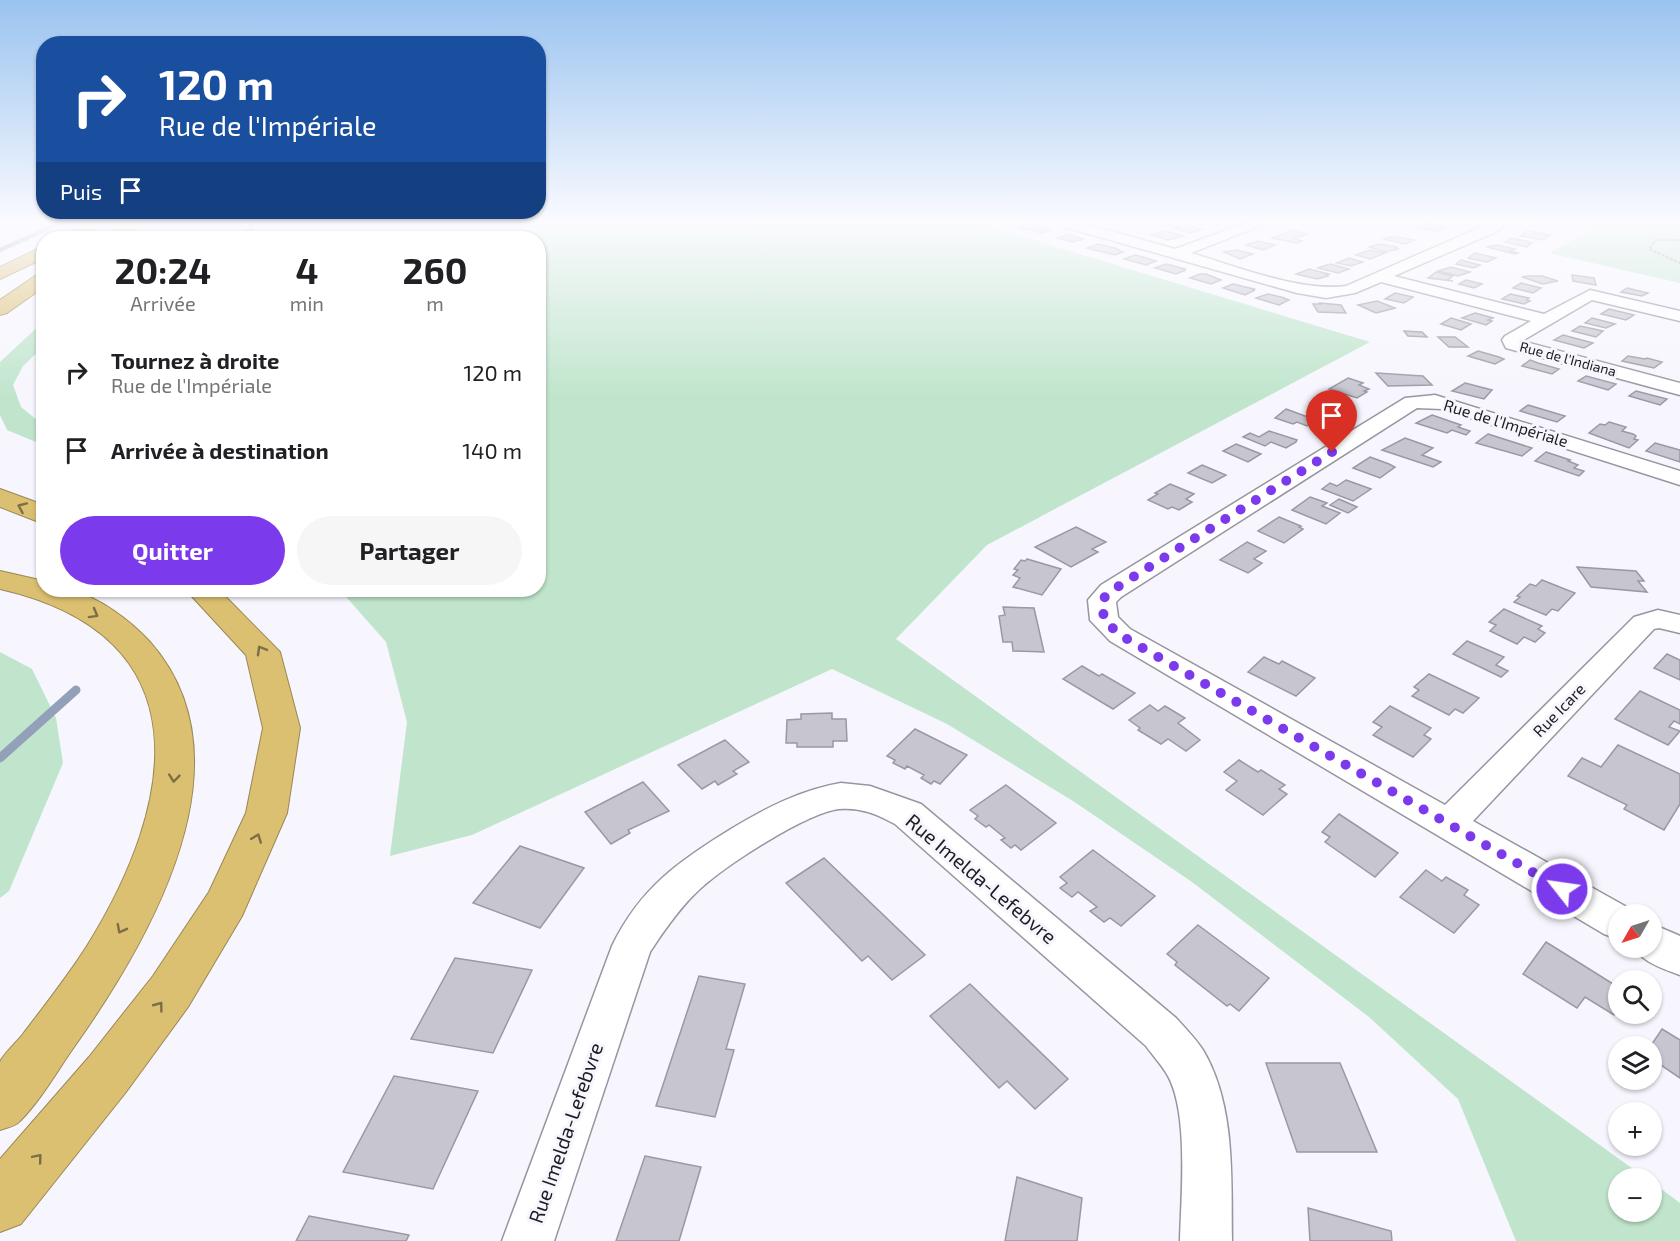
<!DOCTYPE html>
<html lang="fr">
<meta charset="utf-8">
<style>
body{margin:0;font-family:"Exo 2",sans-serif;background:#f6f6f6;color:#202124;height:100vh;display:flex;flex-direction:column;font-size:22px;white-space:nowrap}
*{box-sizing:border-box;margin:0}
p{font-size:20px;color:#757577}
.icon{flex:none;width:33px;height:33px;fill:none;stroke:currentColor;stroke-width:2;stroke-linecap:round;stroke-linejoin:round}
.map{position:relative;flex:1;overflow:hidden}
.side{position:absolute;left:36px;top:231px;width:510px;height:366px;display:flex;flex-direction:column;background:#fff;border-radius:24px;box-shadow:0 2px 4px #0004}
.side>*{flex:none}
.hud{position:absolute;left:36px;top:36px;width:510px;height:183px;border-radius:24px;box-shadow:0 2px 4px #0004;background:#1a4fa0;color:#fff;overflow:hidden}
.needle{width:39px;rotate:231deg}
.fabs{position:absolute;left:1608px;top:904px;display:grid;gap:12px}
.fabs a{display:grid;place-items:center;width:54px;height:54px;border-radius:50%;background:#fff;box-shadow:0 2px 4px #0004;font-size:30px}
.pin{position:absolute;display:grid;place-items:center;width:51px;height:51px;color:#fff;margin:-62px -26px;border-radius:50% 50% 50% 0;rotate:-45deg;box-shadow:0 0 6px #0007}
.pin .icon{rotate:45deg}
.me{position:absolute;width:66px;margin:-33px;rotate:300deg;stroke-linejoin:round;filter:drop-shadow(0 0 4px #0008)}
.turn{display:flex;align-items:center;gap:21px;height:126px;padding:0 24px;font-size:27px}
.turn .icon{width:78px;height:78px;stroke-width:2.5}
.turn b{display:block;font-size:42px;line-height:51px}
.then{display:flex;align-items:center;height:57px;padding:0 24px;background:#0003;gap:12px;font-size:22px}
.eta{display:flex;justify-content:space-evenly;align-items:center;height:102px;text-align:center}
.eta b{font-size:36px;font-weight:700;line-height:42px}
.action{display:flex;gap:12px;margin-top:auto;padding:12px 24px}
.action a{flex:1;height:69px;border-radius:36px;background:#7c3aed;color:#fff;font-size:24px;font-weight:700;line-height:69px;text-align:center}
.action a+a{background:#f6f6f6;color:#202124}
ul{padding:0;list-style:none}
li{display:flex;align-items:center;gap:18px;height:78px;padding:0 24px}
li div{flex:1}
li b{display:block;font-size:22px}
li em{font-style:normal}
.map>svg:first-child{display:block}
.green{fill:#c0e5cc}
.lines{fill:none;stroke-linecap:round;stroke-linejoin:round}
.stream-far2{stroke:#93a0b9;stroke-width:4.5}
.stream-far1{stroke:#93a0b9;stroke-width:5}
.stream{stroke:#93a0b9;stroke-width:9}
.building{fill:#c7c5d0;stroke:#9a99a3;stroke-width:1.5}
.minor-casing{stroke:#9796a0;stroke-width:3}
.motorway-casing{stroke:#998755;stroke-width:2}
.path{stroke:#929198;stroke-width:2;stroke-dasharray:3 1.5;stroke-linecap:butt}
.minor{fill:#fff;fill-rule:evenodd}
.motorway{fill:#dcc071;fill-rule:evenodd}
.oneway{stroke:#7c6e48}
.route{stroke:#7c3aed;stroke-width:10;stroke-dasharray:0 18}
.labels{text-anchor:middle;stroke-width:6;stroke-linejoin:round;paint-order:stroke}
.far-street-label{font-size:14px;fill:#1d1c20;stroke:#f7f6fe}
.street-label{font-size:16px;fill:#1d1c20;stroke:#f7f6fe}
.near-street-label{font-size:20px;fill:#1d1c20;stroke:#f7f6fe}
</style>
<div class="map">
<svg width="1680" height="1241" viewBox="0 0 1680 1241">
<rect width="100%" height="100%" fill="#f7f6fe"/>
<!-- green -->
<g class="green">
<path d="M201,223H232V227L218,238H176Z"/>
<path d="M274,223H977L1370,342L987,545L896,639L1647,1179H1618V1212H1652V1182L1680,1203V1241H1516L1458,1099L1369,1017L1192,882L1073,801L947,724L832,669L472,835L390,856L407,722L386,642L340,590H538V238H260L273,232Z"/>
<path d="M1589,223H1680V283L1549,253L1596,228Z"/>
<path d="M43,322V347L23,366L13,385L21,407L43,425V445L7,430L0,415V362Z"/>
<path d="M0,652L32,669L56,718L63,763L9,891L0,898Z"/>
</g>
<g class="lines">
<!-- stream-far2 -->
<g class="stream-far2">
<path d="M1670,223L1680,227"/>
<path d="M237,238L252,228L250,223"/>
<path d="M0,250L60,223"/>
</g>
<!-- stream-far1 -->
<path class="stream-far1" d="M44,370L40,381L44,395"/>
<!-- stream -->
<path class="stream" d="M0,758L76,690"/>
</g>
<!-- building -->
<g class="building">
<path d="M1428,223L1444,227L1439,228L1444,229L1438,232L1418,227Z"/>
<path d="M1030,224L1043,228L1050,230L1041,233L1020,227Z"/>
<path d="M1186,225L1202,229L1190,233L1173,228Z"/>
<path d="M1293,230L1306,234L1294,239L1302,241L1298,243L1272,238Z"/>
<path d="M1164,231L1173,233L1183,236L1168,240L1150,235Z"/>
<path d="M1527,231L1550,235L1542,240L1521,236Z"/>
<path d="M1068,234L1083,239L1073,242L1058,238Z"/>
<path d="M1390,237H1397L1415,240L1405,244L1384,239Z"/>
<path d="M1511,238L1525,241L1532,243L1527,247L1505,242Z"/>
<path d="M1258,241L1275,245L1263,250L1246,245Z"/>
<path d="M1098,244L1115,248L1123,252L1115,255L1087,248Z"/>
<path d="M1379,244L1397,247L1395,248L1398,249L1386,252L1369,247Z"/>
<path d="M1497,245L1515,249L1510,251L1518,253L1515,254L1487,247Z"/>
<path d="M1237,250L1253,254L1240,259L1224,252Z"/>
<path d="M1370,250L1385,253L1370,259L1356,255Z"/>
<path d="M1475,253L1496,258L1487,262L1468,258Z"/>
<path d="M1135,255L1143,257L1156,261L1146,265L1124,259Z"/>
<path d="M1349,258L1363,262L1351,266L1337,263Z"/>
<path d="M1461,260L1468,262L1480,265L1474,268L1456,264Z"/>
<path d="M1166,264L1185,269L1184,270H1186L1176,274L1155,268Z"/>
<path d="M1330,264L1349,269L1338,273L1318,268Z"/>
<path d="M1451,267L1470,272L1458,276L1438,271Z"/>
<path d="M1309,269L1329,274L1326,275L1328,276L1317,279L1296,274Z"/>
<path d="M1436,272L1453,276L1448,280L1453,281L1428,278Z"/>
<path d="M1200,274H1206L1221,280L1211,284L1190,278Z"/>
<path d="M1572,275L1594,278L1596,285L1573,281Z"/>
<path d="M1528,276H1542L1558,281L1543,284L1522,277Z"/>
<path d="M1466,280L1482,284L1474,288L1459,284Z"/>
<path d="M1521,283L1541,288L1533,293L1513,288Z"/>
<path d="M1233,284L1254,289L1252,290H1255L1245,295L1223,288Z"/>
<path d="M1627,288L1648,293L1642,296L1621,292Z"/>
<path d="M1395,293L1413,297L1404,303L1385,299Z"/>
<path d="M1268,294L1285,298H1283L1289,300L1279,305L1256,298Z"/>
<path d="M1510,294L1529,298L1527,300L1530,301L1524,304L1502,299Z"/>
<path d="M1377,301L1395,308L1376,313L1358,305Z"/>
<path d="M1320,303L1341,305L1346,313L1318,312L1313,304H1321Z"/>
<path d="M1609,309L1634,315L1626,320L1601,314Z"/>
<path d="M1475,313L1493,318L1488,320L1492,321L1486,325L1462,318Z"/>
<path d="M1451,318L1471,324L1461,330L1441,324Z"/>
<path d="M1592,318L1615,324L1606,328L1585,323Z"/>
<path d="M1580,326L1603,331L1596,337L1572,331Z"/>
<path d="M1404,331L1422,332L1427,337L1408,336Z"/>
<path d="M1563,335L1593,343L1584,348L1554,340Z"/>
<path d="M1438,337H1455L1468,347H1449Z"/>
<path d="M1478,351L1499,357L1504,359L1495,364L1468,356Z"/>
<path d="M1628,356L1645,359L1647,358L1662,362L1654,368L1622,361Z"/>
<path d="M1530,360L1538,363L1559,369L1552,374L1522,366Z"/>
<path d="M1376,373L1423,376L1432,385L1388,386Z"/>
<path d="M1586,376L1616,384L1608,390L1578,381Z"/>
<path d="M1348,378L1363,383L1359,385L1369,389L1364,391L1367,392L1357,398L1329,389Z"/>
<path d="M1465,383L1492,390L1484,399L1452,391Z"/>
<path d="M1636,391L1667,399L1660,405L1629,396Z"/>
<path d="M1321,397L1346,405L1335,412L1310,403Z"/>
<path d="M1528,405L1565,416L1557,422L1520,411Z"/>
<path d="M1317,406L1336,413L1330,416L1311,409Z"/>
<path d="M1286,409L1316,420L1307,426L1297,422L1293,424L1275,418Z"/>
<path d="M1432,415L1461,425L1458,427L1470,431L1466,435L1452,430L1447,433L1416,423Z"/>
<path d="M1609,422L1626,427L1622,431L1633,434L1636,436L1634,439L1638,440L1629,448L1589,433L1600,424L1605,425Z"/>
<path d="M1269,431L1297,440L1296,442L1286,448L1271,442L1265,446L1243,437L1250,433L1259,437Z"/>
<path d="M1488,434L1532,448L1522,456L1476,443Z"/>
<path d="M1405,438L1433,448L1422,455L1441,462L1433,467L1382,450Z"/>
<path d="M1655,443L1680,450V462L1646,451Z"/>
<path d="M1236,444L1261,454L1248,462L1223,451Z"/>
<path d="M1546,452L1570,460L1568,461L1578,465L1574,468L1584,471L1579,476L1535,461Z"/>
<path d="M1370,457L1389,464L1395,467L1380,478L1353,468Z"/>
<path d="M1202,465L1226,475L1212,483L1188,473Z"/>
<path d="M1346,480L1371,489L1353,501L1322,489L1330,483L1337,486Z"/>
<path d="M1170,484L1194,494L1186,499L1192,502L1179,510L1172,507L1168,509L1148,500L1158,494L1155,493Z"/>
<path d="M1310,497L1327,503L1322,506L1340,513L1326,524L1292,510Z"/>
<path d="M1339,499L1357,507L1348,513L1330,505Z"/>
<path d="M1279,517L1301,526L1299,527L1303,529L1284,543L1258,531Z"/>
<path d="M1076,527L1106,542L1092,549L1098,552L1071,567L1035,547Z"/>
<path d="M1247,542L1266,551L1254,559L1262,563L1248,573L1220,560Z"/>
<path d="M1027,559L1061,569L1042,595L1013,587L1020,578L1013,575L1018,570L1014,569L1021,560L1025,561Z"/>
<path d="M1577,567L1636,571L1644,581H1638L1647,592L1591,587Z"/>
<path d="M1542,580L1575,593L1558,611L1552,609L1546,615L1514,602L1520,597L1517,596L1530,584L1536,586Z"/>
<path d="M1003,607L1034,608L1044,652L1013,651L1012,642H1003L999,616L1005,615Z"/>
<path d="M1504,609L1542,626L1538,629L1545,633L1535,642L1524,637L1517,644L1490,631L1496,625L1489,622Z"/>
<path d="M1467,641L1504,657L1496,665L1508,671L1501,677L1453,654Z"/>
<path d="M1667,654L1680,660V680L1654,668Z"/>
<path d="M1264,657L1279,664L1282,661L1315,678L1296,696L1248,672Z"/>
<path d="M1082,666L1099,676L1102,674L1135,693L1113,709L1063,679Z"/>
<path d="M1429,674L1479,698L1463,713L1455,709L1449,715L1412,696L1419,690L1414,687Z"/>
<path d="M1640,691L1680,710V724L1674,721L1669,727L1680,731L1668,745L1615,719Z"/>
<path d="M1150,705L1158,711L1165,706L1185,718L1178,723L1200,740L1186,751L1168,739L1161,744L1138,730L1140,728L1129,720Z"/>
<path d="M1390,706L1431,728L1424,735L1431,739L1413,757L1373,735L1382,727L1373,722Z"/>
<path d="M832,713V719H846L847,741H833V747H797V743H786L787,720L801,719V714Z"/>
<path d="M915,729L967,755L940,784L934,781L931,784L921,778L924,775L907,766L905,769L893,763L895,760L887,756Z"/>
<path d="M725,740L749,762L733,771L737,774L718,785L715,781L702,789L678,765Z"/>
<path d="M1618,745L1680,774V804L1664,830L1624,809L1627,805L1568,776L1582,758L1601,767Z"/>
<path d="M1239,760L1258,772L1261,770L1285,785L1279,789L1287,794L1263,815L1226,790L1237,781L1224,772Z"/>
<path d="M643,782L669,811L628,830L630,833L611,844L585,812Z"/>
<path d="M1006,785L1056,823L1021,850L1015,845L1011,848L1001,840L1005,838L989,825L986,827L975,819L978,816L970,810Z"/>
<path d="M1339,814L1398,853L1375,877L1325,842L1330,837L1322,832Z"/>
<path d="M520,846L584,868L540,928L473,903Z"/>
<path d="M1093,850L1155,896L1121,926L1110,918L1104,922L1090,911L1097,907L1078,892L1072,897L1060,888L1067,883L1060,877Z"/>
<path d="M824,858L925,955L892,980L868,956L862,961L786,883Z"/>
<path d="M1426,870L1442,881L1446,877L1468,890L1464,895L1479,905L1454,933L1400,897Z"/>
<path d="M1198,925L1269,978L1239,1011L1230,1004L1227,1006L1175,965L1177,962L1167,954Z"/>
<path d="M1546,942L1618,987V1008L1614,1015L1585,997L1577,1008L1523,974Z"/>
<path d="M455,958L532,970L493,1053L411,1039Z"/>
<path d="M699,976L745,984L726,1049L734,1050L715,1117L656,1106Z"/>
<path d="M970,984L1068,1079L1035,1109L1007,1081L999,1088L930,1016Z"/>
<path d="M1662,1029L1680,1040V1078L1652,1059L1650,1047Z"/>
<path d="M1266,1063H1340L1377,1152H1297Z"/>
<path d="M394,1076L478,1091L433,1189L343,1172Z"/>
<path d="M645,1156L701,1167L679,1241H616Z"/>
<path d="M1017,1177L1082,1198L1077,1241H1005Z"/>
<path d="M1308,1208L1391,1231L1392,1241H1310Z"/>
<path d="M309,1216L409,1235L406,1241H296Z"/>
</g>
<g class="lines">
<defs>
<g id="minor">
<path d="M1059,223H1083L1175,249L1246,223H1267L1191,253C1236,266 1299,292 1346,286L1490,223H1505L1498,231L1394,276L1544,314L1590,290L1680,311V321L1592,300L1522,341L1680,383V395L1506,348L1502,340L1505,336L1531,321L1381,282L1355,293L1326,298L1297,293L1061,226Z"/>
<path d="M1435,395L1680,471V485L1442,409L1417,408L1121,597L1116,602L1118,617L1130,629L1445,805L1634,617L1658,610L1680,615V633L1659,628L1654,629L1473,821L1632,910L1634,915H1618V939L1604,934L1110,641L1090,620L1088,600L1101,585L1405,398Z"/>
<path d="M841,783L870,786L921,804L1176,1018C1185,1028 1195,1038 1203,1050C1236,1106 1231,1179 1232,1241H1180C1181,1197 1189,1114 1168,1076C1162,1065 1153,1056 1146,1046L895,824C877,814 860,807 839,809C806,813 726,865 701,888C681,906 665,929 650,952L554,1241H502L612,946C640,888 679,861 731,829C766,808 800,790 841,783Z"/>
<path d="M1652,924L1680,936V975C1666,970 1642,962 1635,948H1652Z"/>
</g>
<g id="motorway">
<path d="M85,223H106L81,238H61Z"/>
<path d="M124,223H145L120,238H101Z"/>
<path d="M44,246V258L0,279V267Z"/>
<path d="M44,273V287L7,313L0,315V300L38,274Z"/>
<path d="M0,489L44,505V524L0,507Z"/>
<path d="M0,571L44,581V590C52,590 62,588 71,590C100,598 130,620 150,642C255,761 149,941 74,1047C57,1071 41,1100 20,1121C16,1126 6,1128 0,1130C0,1119 0,1070 0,1062C4,1053 17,1042 23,1034C45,1005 68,976 87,946C176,803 206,636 0,589Z"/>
<path d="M186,590H219L280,652L300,728L287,813L242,916L188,1007L126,1092L21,1224L0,1232V1159L89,1057L153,976L209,892L246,813L263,728L246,655Z"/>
</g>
</defs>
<!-- minor casing -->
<use href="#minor" class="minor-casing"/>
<!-- motorway casing -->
<use href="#motorway" class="motorway-casing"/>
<!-- path -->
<path class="path" d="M1680,240H1656L1649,249L1680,263"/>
<!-- minor -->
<use href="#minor" class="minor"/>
<!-- motorway -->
<use href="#motorway" class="motorway"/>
</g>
<!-- one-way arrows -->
<defs><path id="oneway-chevron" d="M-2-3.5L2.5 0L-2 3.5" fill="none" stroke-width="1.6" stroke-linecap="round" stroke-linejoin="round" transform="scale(1.5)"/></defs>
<g class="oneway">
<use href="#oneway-chevron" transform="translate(22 507) rotate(-156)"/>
<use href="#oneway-chevron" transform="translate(94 614) rotate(29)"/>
<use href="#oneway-chevron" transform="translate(261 650) rotate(-120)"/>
<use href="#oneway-chevron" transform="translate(174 778) rotate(96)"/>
<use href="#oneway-chevron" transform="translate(257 838) rotate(-69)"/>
<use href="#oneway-chevron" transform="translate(121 929) rotate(118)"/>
<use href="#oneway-chevron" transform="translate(159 1006) rotate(-53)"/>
<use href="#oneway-chevron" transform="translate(38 1158) rotate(-50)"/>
</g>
<!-- sky -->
<linearGradient id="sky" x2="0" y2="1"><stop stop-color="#9ac3f0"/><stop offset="0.56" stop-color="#fbfbff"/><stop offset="1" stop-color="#fbfbff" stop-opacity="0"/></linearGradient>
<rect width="1680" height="397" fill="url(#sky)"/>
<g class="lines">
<!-- route -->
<path class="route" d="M1332,452L1111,591L1102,600L1104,620L1120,635L1562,889"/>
</g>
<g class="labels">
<!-- far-street labels -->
<g class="far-street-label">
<text transform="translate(1568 359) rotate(15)" y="5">Rue de l'Indiana</text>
</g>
<!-- street labels -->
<g class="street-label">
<text transform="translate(1506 423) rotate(17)" y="6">Rue de l'Impériale</text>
<text transform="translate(1559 710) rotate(-46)" y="6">Rue Icare</text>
</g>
<!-- near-street labels -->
<g class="near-street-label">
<text transform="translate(981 879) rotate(40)" y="7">Rue Imelda-Lefebvre</text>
<text transform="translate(566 1133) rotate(-71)" y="7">Rue Imelda-Lefebvre</text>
</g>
</g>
</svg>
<div class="fabs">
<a><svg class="needle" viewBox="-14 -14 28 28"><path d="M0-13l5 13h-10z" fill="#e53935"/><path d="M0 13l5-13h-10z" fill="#757577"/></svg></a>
<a><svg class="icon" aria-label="search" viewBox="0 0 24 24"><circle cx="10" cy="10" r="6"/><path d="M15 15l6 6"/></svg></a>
<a><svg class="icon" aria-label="layers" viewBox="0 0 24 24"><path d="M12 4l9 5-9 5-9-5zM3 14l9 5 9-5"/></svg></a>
<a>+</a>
<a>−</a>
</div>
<div class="pin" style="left:1332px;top:452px;background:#d93025"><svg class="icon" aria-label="arrive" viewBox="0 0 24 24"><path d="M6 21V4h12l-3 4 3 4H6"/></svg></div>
<svg class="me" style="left:1562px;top:889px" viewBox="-20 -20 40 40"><circle r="17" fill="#7c3aed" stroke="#fff" stroke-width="3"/><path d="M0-11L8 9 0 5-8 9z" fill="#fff"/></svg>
<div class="hud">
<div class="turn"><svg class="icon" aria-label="right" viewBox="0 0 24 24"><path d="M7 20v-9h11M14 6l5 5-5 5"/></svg><div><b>120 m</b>Rue de l'Impériale</div></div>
<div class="then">Puis<svg class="icon" aria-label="arrive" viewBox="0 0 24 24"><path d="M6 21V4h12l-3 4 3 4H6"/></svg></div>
</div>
<section class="side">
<div class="eta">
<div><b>20:24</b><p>Arrivée</p></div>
<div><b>4</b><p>min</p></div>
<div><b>260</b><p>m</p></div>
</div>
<ul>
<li><svg class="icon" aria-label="right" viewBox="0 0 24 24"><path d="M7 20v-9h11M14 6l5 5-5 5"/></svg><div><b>Tournez à droite</b><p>Rue de l'Impériale</p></div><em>120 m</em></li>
<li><svg class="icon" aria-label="arrive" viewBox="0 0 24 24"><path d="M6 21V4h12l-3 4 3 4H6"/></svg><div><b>Arrivée à destination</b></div><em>140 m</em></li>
</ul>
<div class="action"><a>Quitter</a><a>Partager</a></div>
</section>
</div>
